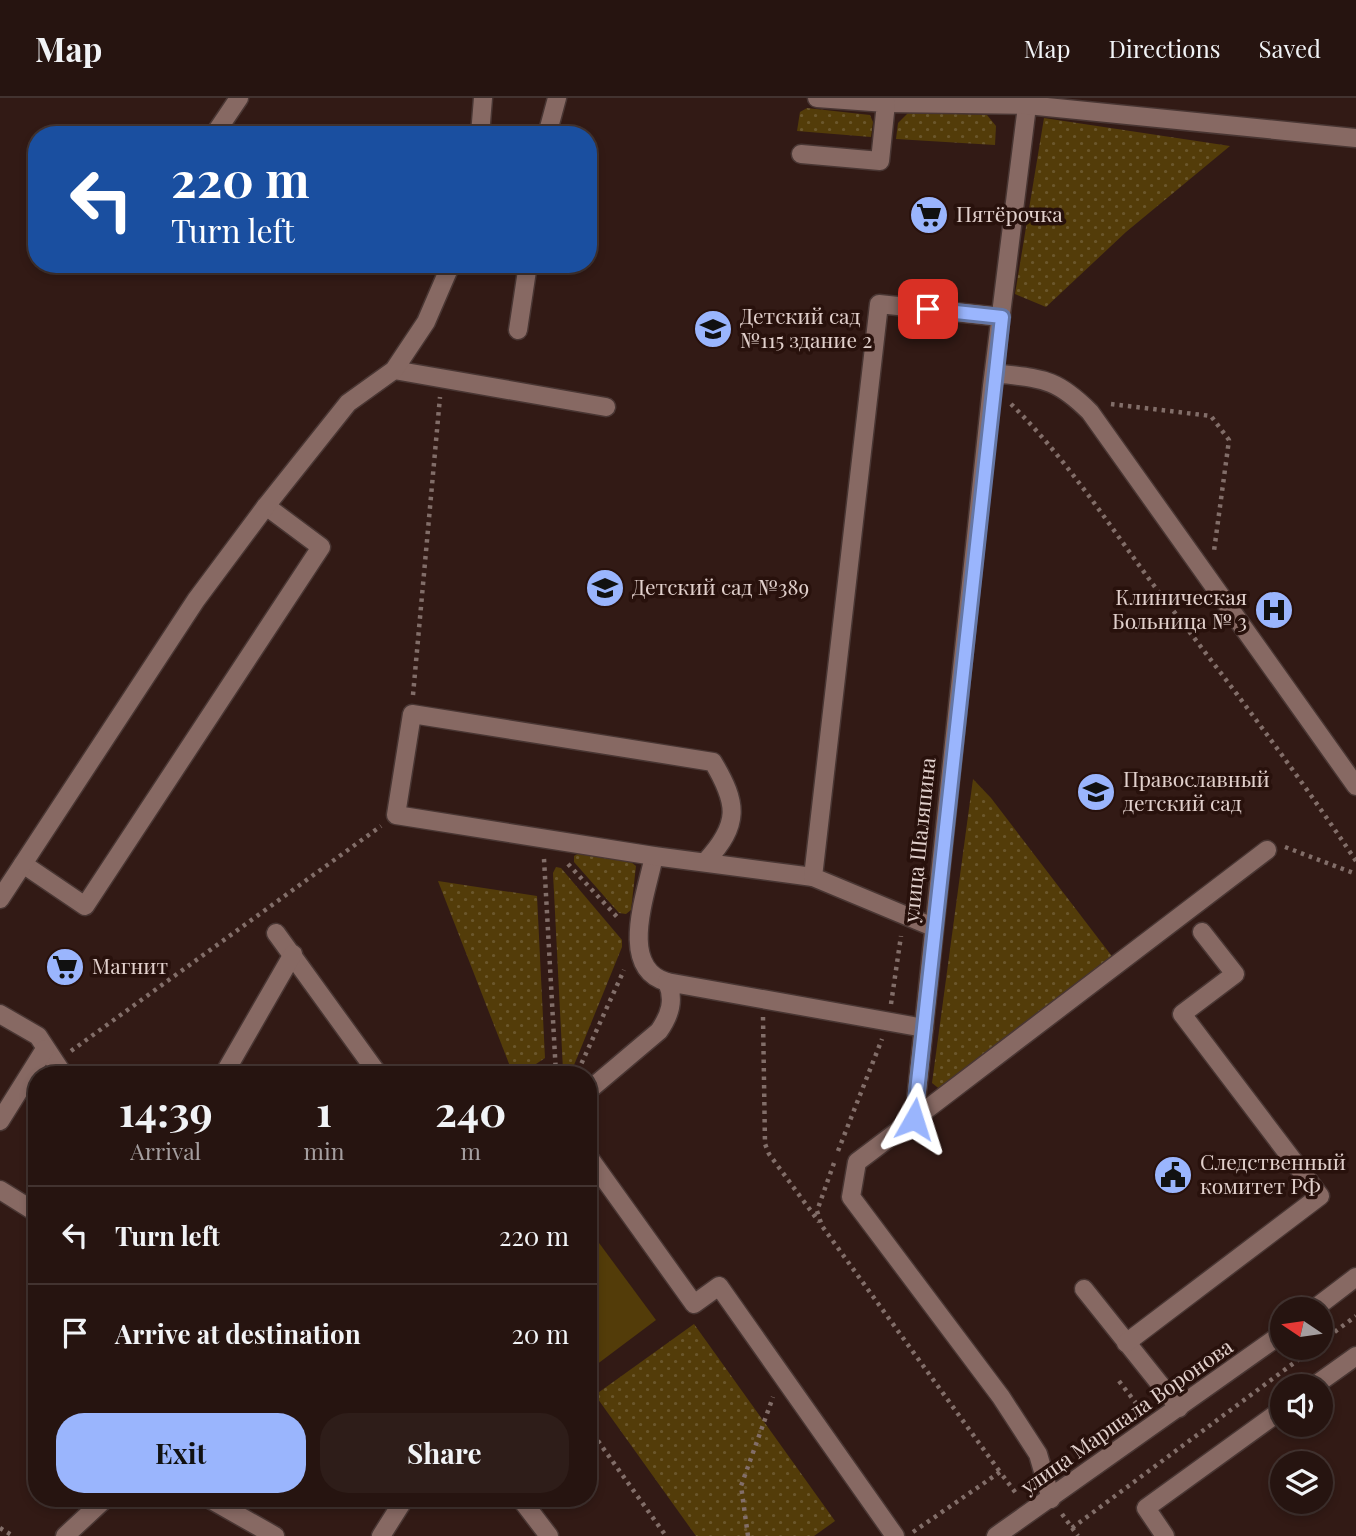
<!DOCTYPE html>
<meta charset="utf-8">
<style>
body{margin:0;font-family:"Playfair Display",serif;background:#2e1d19;color:#f1f3f6;height:100vh;display:flex;flex-direction:column;font-size:26px;white-space:nowrap}
*{box-sizing:border-box;margin:0}
p{font-size:23px;color:#a49e9f}
.icon{flex:none;width:38px;height:38px;fill:none;stroke:currentColor;stroke-width:2;stroke-linecap:round;stroke-linejoin:round}
.map{position:relative;flex:1;overflow:hidden}
.drawer{position:absolute;left:28px;top:968px;width:569px;height:441px;display:flex;flex-direction:column;background:#261410;border-radius:28px;box-shadow:0 4px 10px #0003,0 0 0 2px #423330}
.drawer>*{flex:none}
.hud{position:absolute;left:28px;top:28px;width:569px;height:147px;border-radius:28px;box-shadow:0 4px 10px #0003,0 0 0 2px #423330;background:#1a4fa0;color:#fff;overflow:hidden}
.needle{width:46px;rotate:283deg}
.buttons{position:absolute;left:1270px;top:1199px;display:grid;gap:14px}
.buttons a{display:grid;place-items:center;width:63px;height:63px;border-radius:50%;background:#261410;box-shadow:0 4px 10px #0003,0 0 0 2px #423330;font-size:35px}
.pin{position:absolute;display:grid;place-items:center;width:60px;height:60px;color:#fff;margin:-30px;border-radius:14px;box-shadow:0 4px 10px #0006}
.me{position:absolute;width:77px;margin:-38px;rotate:6deg;stroke-linejoin:round;filter:drop-shadow(0 0 5px #0008)}
.turn{display:flex;align-items:center;gap:24px;height:147px;padding:0 28px;font-size:32px}
.turn .icon{width:91px;height:91px;stroke-width:2.5}
.turn b{display:block;font-size:49px;line-height:60px}
.eta{display:flex;justify-content:space-evenly;align-items:center;height:119px;text-align:center}
.eta b{font-size:42px;font-weight:700;line-height:49px}
.action{display:flex;gap:14px;margin-top:auto;padding:14px 28px}
.action a{flex:1;height:80px;border-radius:28px;background:#9ab5fd;color:#111;font-size:28px;font-weight:700;line-height:80px;text-align:center}
.action a+a{background:#2e1d19;color:#f1f3f6}
ul{padding:0;list-style:none}
li{display:flex;align-items:center;gap:21px;height:98px;padding:0 28px;border-top:2px solid #423330}
li div{flex:1}
li b{display:block;font-size:26px}
li em{font-style:normal}
header{display:flex;align-items:center;gap:42px;box-sizing:border-box;height:98px;padding:0 35px;background:#261410;border-bottom:2px solid #423330}
header strong{font-size:33px}
nav{display:flex;gap:38px;margin-inline-start:auto;font-size:24px}
.map>svg:first-child{display:block}
.grass{fill:url(#grass-dots)}
.garden{fill:#533c09}
.lines{fill:none;stroke-linecap:round;stroke-linejoin:round}
.minor-casing{stroke:#493633;stroke-width:21}
.path{stroke:#826e69;stroke-width:4.5;stroke-dasharray:3.5 5;stroke-linecap:butt}
.minor{stroke:#876963;stroke-width:18}
.route-casing{stroke:#6476a4;stroke-width:18}
.route{stroke:#9ab5fd;stroke-width:12}
.labels{text-anchor:middle;stroke-width:7;stroke-linejoin:round;paint-order:stroke}
.poi-label{font-size:21px;fill:#e1d0cc;stroke:#28110c;text-anchor:start}
.street-label{font-size:21px;fill:#e1d0cc;stroke:#28110c}
</style>
<header>
<strong>Map</strong>
<nav><a>Map</a><a>Directions</a><a>Saved</a></nav>
</header>
<div class="map">
<svg width="1356" height="1438" viewBox="0 0 1356 1438">
<defs>
<pattern id="grass-dots" width="8" height="8" patternUnits="userSpaceOnUse" patternTransform="scale(1.75)"><rect width="8" height="8" fill="#533c09"/><path d="M2 2h.1M6 6h.1" fill="none" stroke="#6b572c" stroke-width="1.8" stroke-linecap="round"/></pattern>
</defs>
<rect width="100%" height="100%" fill="#321a15"/>
<!-- grass -->
<g class="grass">
<path d="M807,10L870,17L873,24L871,39L797,33L800,14Z"/>
<path d="M909,14L987,17L996,28L995,47L896,41L898,25Z"/>
<path d="M1044,20L1230,48L1126,134L1046,209L1015,196Z"/>
<path d="M973,681L991,700L1114,861L942,993L932,985Z"/>
<path d="M579,755L631,764L636,768L631,812L626,816L619,815L574,764V758Z"/>
<path d="M556,769L561,770L622,842V849L572,972L568,975L563,972L553,775Z"/>
<path d="M438,783L537,798L545,960L521,976H513Z"/>
<path d="M694,1226L835,1423L814,1438H696L595,1297Z"/>
</g>
<!-- garden -->
<path class="garden" d="M588,1130L656,1222L588,1273Z"/>
<g class="lines">
<defs>
<g id="minor">
<path d="M1028,0L992,288L914,1021L857,1064L851,1099L1001,1299L1038,1356L1051,1401"/>
<path d="M886,5L1027,7L1356,40"/>
<path d="M214,37L239,0"/>
<path d="M480,37L483,0"/>
<path d="M547,37L557,0"/>
<path d="M801,56L880,63L886,5L817,0"/>
<path d="M518,232L528,166"/>
<path d="M394,272L606,309"/>
<path d="M994,275C1042,281 1055,279 1090,314L1356,688"/>
<path d="M654,758C647,794 617,870 667,884"/>
<path d="M706,763C740,726 738,706 713,664L412,616L396,717L654,758L813,779"/>
<path d="M23,766L85,808L321,449L266,408"/>
<path d="M0,801L196,502L266,408L348,305L394,272L426,224L451,166"/>
<path d="M933,829L813,779L879,206L1001,219"/>
<path d="M276,835L378,976"/>
<path d="M0,916L38,938L63,976"/>
<path d="M224,976L293,856"/>
<path d="M588,993L659,933C670,917 675,902 667,884L924,930"/>
<path d="M914,1021L1267,752"/>
<path d="M0,1023L45,951"/>
<path d="M588,1058L694,1206L719,1188L895,1438"/>
<path d="M0,1092L37,1115"/>
<path d="M1084,1191L1179,1310"/>
<path d="M1314,1211L1356,1179"/>
<path d="M1126,1245L1320,1098L1182,916L1235,876L1202,834"/>
<path d="M1314,1288L1356,1258"/>
<path d="M208,1400L275,1438"/>
<path d="M520,1400L549,1438"/>
<path d="M65,1438L106,1400"/>
<path d="M381,1438L405,1400"/>
<path d="M996,1438L1283,1235"/>
<path d="M1165,1438L1146,1410L1283,1311"/>
</g>
</defs>
<!-- minor casing -->
<use href="#minor" class="minor-casing"/>
<!-- path -->
<g class="path">
<path d="M1011,306C1065,359 1107,424 1152,485C1222,576 1292,667 1356,763"/>
<path d="M1111,306L1211,318L1229,342L1214,453"/>
<path d="M413,597L440,299"/>
<path d="M1285,749L1356,776"/>
<path d="M544,761L556,976"/>
<path d="M568,766L619,821"/>
<path d="M891,906L901,838"/>
<path d="M763,919L765,1046L769,1056L819,1124"/>
<path d="M71,953L381,728"/>
<path d="M578,973L624,872"/>
<path d="M838,1053L882,941"/>
<path d="M834,1065L817,1113L822,1128L1000,1374"/>
<path d="M1321,1244L1356,1218"/>
<path d="M1119,1283L1142,1313"/>
<path d="M588,1329L666,1438"/>
<path d="M1062,1416L1078,1438"/>
<path d="M0,1430L13,1438"/>
<path d="M1072,1430L1314,1250"/>
<path d="M913,1434L1000,1374L1018,1398"/>
<path d="M748,1438L741,1388L773,1299"/>
</g>
<!-- minor -->
<use href="#minor" class="minor"/>
</g>
<g class="lines">
<defs>
<path id="route" d="M914,1021L1002,219L928,211"/>
</defs>
<!-- route casing -->
<use href="#route" class="route-casing"/>
<!-- route -->
<use href="#route" class="route"/>
</g>
<!-- icons -->
<defs>
<symbol id="supermarket-disc" viewBox="-11 -11 22 22"><circle r="9.5" fill="#9ab5fd" stroke="#28110c"/><path d="M-6-5.5h2.5l.6 2H6L4.5 2H-2.5L-4.4-4H-6ZM-1.5 3.2a1.3 1.3 0 1 0 .1 0ZM3 3.2a1.3 1.3 0 1 0 .1 0Z" fill="#111"/></symbol>
<symbol id="school-disc" viewBox="-11 -11 22 22"><circle r="9.5" fill="#9ab5fd" stroke="#28110c"/><path d="M0-5L7-2L0 1L-7-2ZM-4 1L0 2.5L4 1V4Q0 6-4 4Z" fill="#111"/></symbol>
<symbol id="hospital-disc" viewBox="-11 -11 22 22"><circle r="9.5" fill="#9ab5fd" stroke="#28110c"/><path d="M-5-5h3v3.5h4V-5h3V5h-3V1.5h-4V5h-3Z" fill="#111"/></symbol>
<symbol id="civic-disc" viewBox="-11 -11 22 22"><circle r="9.5" fill="#9ab5fd" stroke="#28110c"/><path d="M-.6-6.5H3V-4.5H.6V-3L4-1V1h2V6H-6V1h2V-1L-.6-3ZM-1.2 2.5V6h2.4V2.5Z" fill="#111"/></symbol>
</defs>
<g fill-rule="evenodd">
<use href="#supermarket-disc" x="907" y="95" width="44" height="44"/>
<use href="#school-disc" x="691" y="209" width="44" height="44"/>
<use href="#school-disc" x="583" y="468" width="44" height="44"/>
<use href="#hospital-disc" x="1252" y="490" width="44" height="44"/>
<use href="#school-disc" x="1074" y="672" width="44" height="44"/>
<use href="#supermarket-disc" x="43" y="847" width="44" height="44"/>
<use href="#civic-disc" x="1151" y="1055" width="44" height="44"/>
</g>
<g class="labels">
<!-- poi labels -->
<g class="poi-label">
<text x="956" y="124">Пятёрочка</text>
<text x="740" y="226">Детский сад<tspan x="740" dy="24">№115 здание 2</tspan></text>
<text x="632" y="497">Детский сад №389</text>
<text x="1247" y="507" text-anchor="end">Клиническая<tspan x="1247" dy="24">Больница № 3</tspan></text>
<text x="1123" y="689">Православный<tspan x="1123" dy="24">детский сад</tspan></text>
<text x="92" y="876">Магнит</text>
<text x="1200" y="1072">Следственный<tspan x="1200" dy="24">комитет РФ</tspan></text>
</g>
<!-- street labels -->
<g class="street-label">
<text transform="translate(920 742) rotate(-84)" y="7">улица Шаляпина</text>
<text transform="translate(1127 1319) rotate(-35)" y="7">улица Маршала Воронова</text>
</g>
</g>
</svg>
<div class="buttons">
<a><svg class="needle" viewBox="-14 -14 28 28"><path d="M0-13l5 13h-10z" fill="#e53935"/><path d="M0 13l5-13h-10z" fill="#a49e9f"/></svg></a>
<a><svg class="icon" aria-label="sound" viewBox="0 0 24 24"><path d="M4 9h4l5-4v14l-5-4H4zM17 9q2 3 0 6"/></svg></a>
<a><svg class="icon" aria-label="layers" viewBox="0 0 24 24"><path d="M12 4l9 5-9 5-9-5zM3 14l9 5 9-5"/></svg></a>
</div>
<div class="pin" style="left:928px;top:211px;background:#d93025"><svg class="icon" aria-label="arrive" viewBox="0 0 24 24"><path d="M6 21V4h12l-3 4 3 4H6"/></svg></div>
<svg class="me" style="left:914px;top:1021px" viewBox="-20 -20 40 40"><path d="M0-17L14 15 0 8-14 15z" fill="#9ab5fd" stroke="#fff" stroke-width="4"/></svg>
<div class="hud">
<div class="turn"><svg class="icon" aria-label="left" viewBox="0 0 24 24"><path d="M17 20v-9H6M10 6l-5 5 5 5"/></svg><div><b>220 m</b>Turn left</div></div>
</div>
<section class="drawer">
<div class="eta">
<div><b>14:39</b><p>Arrival</p></div>
<div><b>1</b><p>min</p></div>
<div><b>240</b><p>m</p></div>
</div>
<ul>
<li><svg class="icon" aria-label="left" viewBox="0 0 24 24"><path d="M17 20v-9H6M10 6l-5 5 5 5"/></svg><div><b>Turn left</b></div><em>220 m</em></li>
<li><svg class="icon" aria-label="arrive" viewBox="0 0 24 24"><path d="M6 21V4h12l-3 4 3 4H6"/></svg><div><b>Arrive at destination</b></div><em>20 m</em></li>
</ul>
<div class="action"><a>Exit</a><a>Share</a></div>
</section>
</div>
